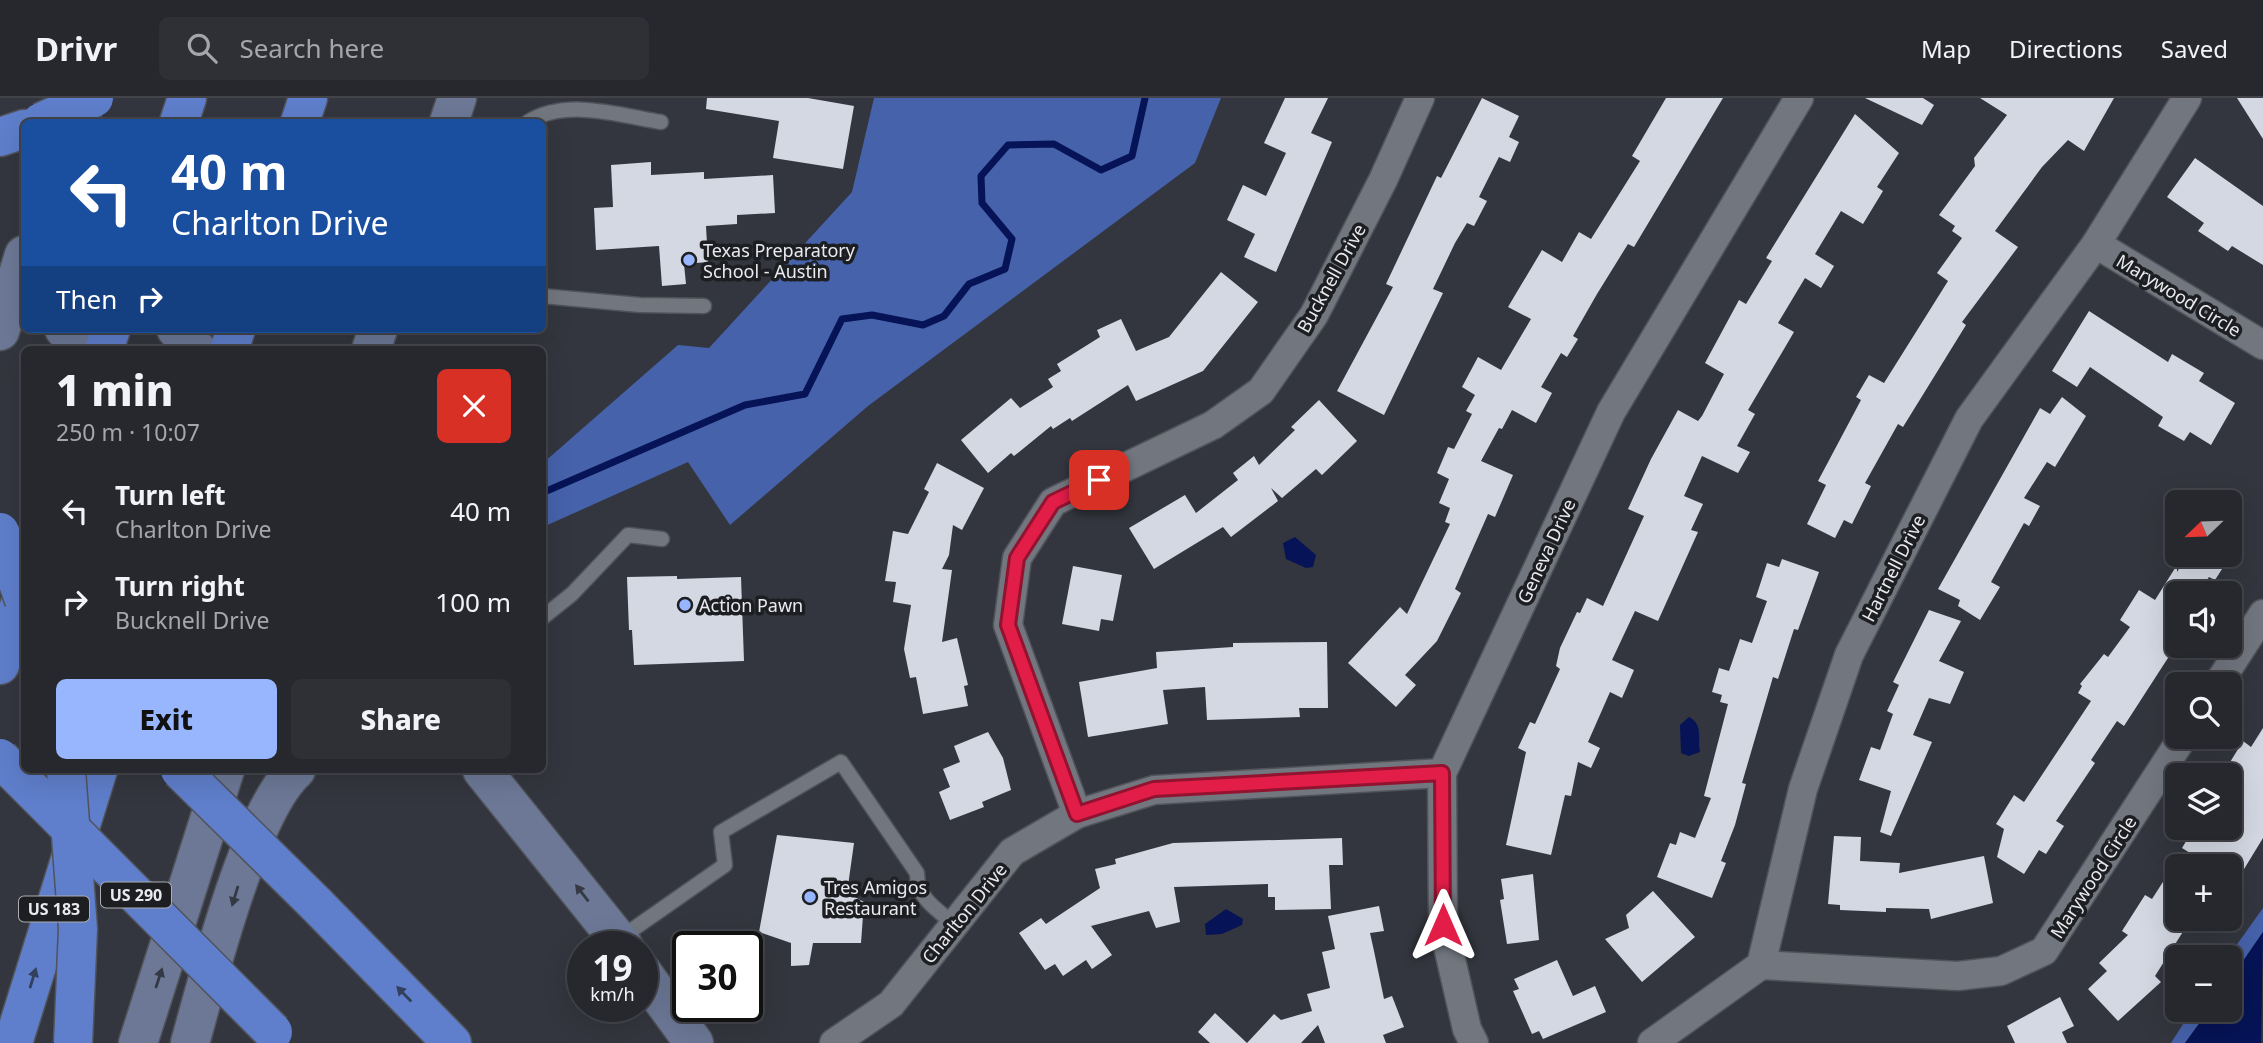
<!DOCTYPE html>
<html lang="en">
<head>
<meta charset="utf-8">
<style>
  :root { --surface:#26282e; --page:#2e3036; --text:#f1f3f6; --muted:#a4a6aa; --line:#42444a; --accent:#97b6fd }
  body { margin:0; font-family:"Noto Sans",sans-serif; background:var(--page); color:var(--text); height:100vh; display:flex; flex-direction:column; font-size:26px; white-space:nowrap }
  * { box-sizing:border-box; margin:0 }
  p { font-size:23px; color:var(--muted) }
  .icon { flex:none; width:38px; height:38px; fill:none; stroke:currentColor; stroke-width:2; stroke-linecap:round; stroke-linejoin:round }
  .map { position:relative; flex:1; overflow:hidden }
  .side { position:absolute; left:21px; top:248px; width:525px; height:427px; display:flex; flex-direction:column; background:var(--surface); border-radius:10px; box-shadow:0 7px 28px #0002,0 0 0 2px var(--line) }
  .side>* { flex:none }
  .guide { position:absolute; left:21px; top:21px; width:525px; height:214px; border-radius:10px; box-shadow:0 7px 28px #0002,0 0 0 2px var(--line); background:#1a4fa0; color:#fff; overflow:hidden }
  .needle { width:46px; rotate:247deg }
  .buttons { position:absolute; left:2165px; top:392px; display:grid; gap:14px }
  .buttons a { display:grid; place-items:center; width:77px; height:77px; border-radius:10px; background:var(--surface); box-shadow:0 7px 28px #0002,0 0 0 2px var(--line); font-size:35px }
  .speed { position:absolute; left:567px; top:833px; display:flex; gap:14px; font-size:35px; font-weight:700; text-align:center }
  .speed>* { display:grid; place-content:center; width:91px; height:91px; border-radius:50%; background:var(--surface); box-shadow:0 7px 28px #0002,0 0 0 2px var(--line); line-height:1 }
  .speed small { font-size:18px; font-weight:400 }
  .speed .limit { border:4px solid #111; border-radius:10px; background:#fff; color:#111 }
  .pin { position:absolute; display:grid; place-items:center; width:60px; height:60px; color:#fff; margin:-30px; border-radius:14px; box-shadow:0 4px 10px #0006 }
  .me { position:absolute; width:77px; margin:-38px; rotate:0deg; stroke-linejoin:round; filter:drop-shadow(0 0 5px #0008) }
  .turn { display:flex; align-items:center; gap:24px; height:147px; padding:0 35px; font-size:32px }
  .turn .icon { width:91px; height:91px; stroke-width:2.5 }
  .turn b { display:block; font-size:49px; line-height:60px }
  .then { display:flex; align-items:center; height:66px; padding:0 35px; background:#0003; gap:14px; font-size:26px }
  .round { display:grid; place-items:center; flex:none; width:74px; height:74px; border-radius:10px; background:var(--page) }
  .overview { display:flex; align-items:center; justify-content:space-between; height:119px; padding:0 35px }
  h1 { font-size:42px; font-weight:800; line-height:52px }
  .primary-button { display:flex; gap:14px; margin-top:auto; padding:14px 35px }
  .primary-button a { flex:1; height:80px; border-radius:10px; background:var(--accent); color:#111; font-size:28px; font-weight:800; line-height:80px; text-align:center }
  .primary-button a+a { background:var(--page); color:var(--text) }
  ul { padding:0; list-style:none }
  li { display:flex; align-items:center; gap:21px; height:91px; padding:0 35px }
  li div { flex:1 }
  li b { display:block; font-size:26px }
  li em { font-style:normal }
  header { display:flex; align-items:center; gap:42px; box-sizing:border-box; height:98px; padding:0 35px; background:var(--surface); border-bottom:2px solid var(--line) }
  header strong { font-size:33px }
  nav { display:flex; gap:38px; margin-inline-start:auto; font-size:24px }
  .search { width:490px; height:63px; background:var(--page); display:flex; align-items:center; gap:18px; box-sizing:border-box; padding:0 24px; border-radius:10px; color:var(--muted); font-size:26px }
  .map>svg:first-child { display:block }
  .forest { fill:#4662aa }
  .water { fill:#061356 }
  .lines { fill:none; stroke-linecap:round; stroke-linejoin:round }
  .stream { stroke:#061356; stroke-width:7 }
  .building { fill:#d4d8e2 }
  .service-casing { stroke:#50535a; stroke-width:17 }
  .minor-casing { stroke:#50535a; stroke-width:31 }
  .secondary-casing { stroke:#50535a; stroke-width:41 }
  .motorway-casing { stroke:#50535a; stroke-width:41 }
  .service { stroke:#72767f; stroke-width:14 }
  .minor { stroke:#72767f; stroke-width:28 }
  .secondary { stroke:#6c7896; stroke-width:38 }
  .motorway { stroke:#5f7ecb; stroke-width:38 }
  .motorway-bridge-casing { stroke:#50535a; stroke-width:41; stroke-linecap:butt }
  .motorway-bridge { stroke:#5f7ecb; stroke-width:38 }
  .oneway { fill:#343944 }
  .oneway2 { fill:#33405c }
  .route-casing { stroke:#92132f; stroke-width:18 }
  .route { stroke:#e11d48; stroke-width:12 }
  .poi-dot { fill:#97b6fd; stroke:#1c1e21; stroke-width:2.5 }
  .labels { text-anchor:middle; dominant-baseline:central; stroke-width:7; stroke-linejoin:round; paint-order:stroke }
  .shield { fill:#1c1e21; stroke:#abadb1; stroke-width:2 }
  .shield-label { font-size:16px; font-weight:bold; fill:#e8eaef }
  .poi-label { font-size:18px; fill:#e8eaef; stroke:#1c1e21; text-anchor:start }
  .street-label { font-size:18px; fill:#e8eaef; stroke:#1c1e21 }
</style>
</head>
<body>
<header>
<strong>Drivr</strong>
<div class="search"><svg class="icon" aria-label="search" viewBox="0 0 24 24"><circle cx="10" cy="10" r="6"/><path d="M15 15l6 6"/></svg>Search here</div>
<nav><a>Map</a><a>Directions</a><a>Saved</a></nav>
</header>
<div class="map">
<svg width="2263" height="945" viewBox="0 0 2263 945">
  <rect width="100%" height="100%" fill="#33363e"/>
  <g class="forest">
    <polygon points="874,0 1221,0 1195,65 868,308 730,427 688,364 543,429 543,365 678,247 709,250 852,94"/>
    <polygon points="2263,810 2263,834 2230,882 2228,859"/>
    <polygon points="2192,912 2209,912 2185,945 2171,945"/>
  </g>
  <g class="water">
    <polygon points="1295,439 1316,457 1313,469 1306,470 1286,461 1283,445"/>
    <path d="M 1689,619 C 1704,627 1697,640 1700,654 L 1689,658 L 1681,655 L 1680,627 Z"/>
    <polygon points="1226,811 1243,821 1242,827 1222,836 1206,837 1205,826"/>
    <polygon points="2263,834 2261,945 2185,945 2209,912 2230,912 2230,882"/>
  </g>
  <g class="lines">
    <polyline class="stream" points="542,395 745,307 805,296 842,221 872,217 923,227 944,218 969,186 1005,171 1012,141 982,105 981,78 1008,47 1054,46 1101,72 1132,58 1145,0"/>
  </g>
  <g class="building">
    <polygon points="707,0 808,0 854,8 843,71 773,60 779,23 706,11"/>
    <polygon points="1285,0 1328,0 1311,35 1332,44 1276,174 1244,159 1255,136 1227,122 1243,87 1266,98 1286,55 1264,45"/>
    <polygon points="1482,0 1519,18 1509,39 1519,44 1510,64 1499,59 1479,99 1487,103 1474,128 1467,125 1455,145 1433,191 1443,195 1384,317 1337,293 1393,189 1386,186 1437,78 1441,80"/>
    <polygon points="1666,0 1723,0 1634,149 1628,146 1597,196 1573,238 1578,241 1567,259 1561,255 1541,289 1552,295 1536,325 1512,312 1502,331 1499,330 1481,363 1513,377 1495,419 1488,416 1455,491 1461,495 1437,543 1405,577 1416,587 1396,609 1348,565 1400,509 1407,516 1450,426 1445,424 1450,410 1439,405 1449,381 1437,375 1448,349 1454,351 1472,316 1466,313 1475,297 1462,289 1478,259 1501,272 1531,221 1508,209 1542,152 1562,164 1579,134 1591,141 1640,63 1632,58"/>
    <polygon points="1865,0 1923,0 1934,7 1922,27"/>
    <polygon points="1980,0 2114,0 2084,53 2068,42 2042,69 1995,133 2018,149 1962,224 1966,227 1903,329 1898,326 1865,385 1871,388 1852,426 1844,422 1835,440 1807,426 1826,387 1818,383 1861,302 1856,299 1869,277 1884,285 1948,183 1937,175 1962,140 1952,133 1955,128 1939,117 1975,68 1974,60 2007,17"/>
    <polygon points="2237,0 2263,0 2263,41"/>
    <polygon points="1855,16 1899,55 1877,89 1883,93 1863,126 1841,113 1815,156 1834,168 1821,190 1805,180 1778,225 1794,234 1748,312 1755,316 1737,348 1750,354 1738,375 1702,358 1684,398 1703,406 1691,432 1698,434 1658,523 1635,513 1612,562 1634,572 1622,600 1610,594 1588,644 1600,650 1591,670 1578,664 1571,698 1565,697 1551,757 1506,747 1526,654 1518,650 1530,624 1535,626 1560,571 1556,568 1560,550 1577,514 1580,515 1587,500 1603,508 1644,418 1628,411 1651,361 1678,312 1698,323 1702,318 1724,276 1705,265 1739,202 1746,206 1772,163 1766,160"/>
    <polygon points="2195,60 2263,108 2263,167 2232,148 2228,153 2198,133 2204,125 2167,99"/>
    <polygon points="651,64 651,77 704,74 704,81 773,77 775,115 737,117 737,126 706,128 708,164 684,166 686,186 662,188 659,148 596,152 594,110 613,109 611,67"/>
    <polygon points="1221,174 1258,204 1203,273 1136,303 1128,287 1072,323 1070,320 1053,331 1051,328 1014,358 1011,355 988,375 961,342 1011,300 1020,310 1053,289 1048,281 1061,273 1057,266 1100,239 1097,232 1121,221 1136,253 1169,239"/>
    <polygon points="2089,213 2168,264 2172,256 2204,275 2199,283 2235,305 2211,347 2190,334 2184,343 2158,328 2163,319 2090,269 2077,289 2052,273"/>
    <polygon points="2062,299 2086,318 2055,369 2047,364 2024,400 2040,408 2029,428 2024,425 1991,484 2000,489 1980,522 1958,508 1960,502 1938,491 2040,310 2050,316"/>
    <polygon points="1319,302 1357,343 1322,377 1316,371 1282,400 1271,390 1278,403 1231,439 1223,429 1154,471 1129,430 1185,397 1196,415 1238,382 1233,375 1254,358 1259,367 1295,332 1291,329"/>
    <polygon points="937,365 984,390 962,432 953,427 949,457 942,471 952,472 942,544 957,540 968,587 964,588 968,608 923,616 916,579 910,580 904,551 911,507 893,504 896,484 885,483 893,433 908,436 929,394 924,391"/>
    <polygon points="2187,457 2231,457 2215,482 2209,479 2198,495 2177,495 2177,546 2124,628 2117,623 2091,662 2095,665 2056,723 2064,728 2046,756 2039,752 2024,776 1997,759 2004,731 1996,726 2014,697 2024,704 2091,603 2078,595 2082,588 2080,586 2104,556 2108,559 2130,529 2120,522 2139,492 2155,502 2177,467 2177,474"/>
    <polygon points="1782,461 1819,474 1798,532 1794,531 1778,581 1773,579 1742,685 1746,686 1735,727 1721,763 1726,765 1712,800 1657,779 1670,745 1676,747 1680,734 1695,740 1711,700 1704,698 1728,606 1720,604 1722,597 1712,594 1719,570 1729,573 1740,541 1752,545 1767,503 1756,499 1767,465 1779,469"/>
    <polygon points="1073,468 1122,477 1113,523 1101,521 1099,533 1062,526"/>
    <polygon points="677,478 677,481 741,479 744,563 634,567 632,532 629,532 627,479"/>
    <polygon points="1929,512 1961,523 1939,563 1964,574 1950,606 1929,600 1913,637 1932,644 1891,738 1880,734 1891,693 1859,682 1871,649 1880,652 1893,616 1887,613 1899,587 1893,584"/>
    <polygon points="1327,544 1328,610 1299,610 1300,619 1207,622 1205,589 1163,592 1168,626 1088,639 1079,584 1157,570 1156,554 1233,549 1233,545"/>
    <polygon points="2263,630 2263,740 2230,794 2230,768 2211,768 2182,750 2194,730 2230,730 2230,677 2224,674 2243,643 2251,649"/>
    <polygon points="988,634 1003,660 1011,692 982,704 984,709 950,722 939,694 950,689 943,671 960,664 954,648"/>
    <polygon points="777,737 854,745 847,795 864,804 861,845 813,845 809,867 791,868 791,845 759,834"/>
    <polygon points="1834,738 1861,739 1860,763 1900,765 1899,775 1984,758 1993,805 1931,821 1929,811 1886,810 1886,814 1840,812 1840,807 1828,806"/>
    <polygon points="1342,740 1343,767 1329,767 1331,811 1275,812 1275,799 1268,799 1268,786 1174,789 1180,824 1156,830 1149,813 1091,828 1112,857 1092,871 1086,862 1063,878 1055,866 1045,872 1019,835 1041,820 1046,826 1100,790 1095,771 1116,766 1115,761 1173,745"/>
    <polygon points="2177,762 2177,821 2191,821 2155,878 2161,884 2118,923 2088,891 2107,873 2099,865 2128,837 2122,833 2145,797 2152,801"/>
    <polygon points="1533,776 1539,842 1507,846 1500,802 1504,801 1501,781"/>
    <polygon points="1653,793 1695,839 1642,884 1605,841 1629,830 1626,817"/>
    <polygon points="1379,808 1384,833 1370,835 1374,853 1384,901 1392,898 1404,929 1383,937 1386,945 1325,945 1318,927 1301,945 1210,945 1198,934 1215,915 1247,945 1274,916 1281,922 1312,913 1307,896 1330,890 1322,854 1335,851 1328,818"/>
    <polygon points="1557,862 1573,898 1595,888 1606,914 1543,941 1539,933 1532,936 1513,893 1519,891 1514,881"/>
    <polygon points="2060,899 2074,928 2062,934 2067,945 2015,945 2007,928"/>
  </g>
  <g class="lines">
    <g class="service-casing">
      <g id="service">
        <path d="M 528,24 C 566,0 619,17 661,24"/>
        <polyline points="542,198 640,207 704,208"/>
        <polyline points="542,520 572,496 628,437 662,441"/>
        <path d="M 619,841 L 725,767 L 721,734 L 841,664 L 917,775 C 917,800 935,810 954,826"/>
      </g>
    </g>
    <g class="minor-casing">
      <g id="minor">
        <polyline points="2096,146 2263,247"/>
        <polyline points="2218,586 2263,516"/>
        <polyline points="1077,716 1008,527 1017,460 1053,404 1213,327 1261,293 1314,217 1383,82 1420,0"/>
        <polyline points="1761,867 1958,878 2001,873 2044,853 2183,639"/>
        <polyline points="834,945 891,906 1012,754 1077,716 1154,692 1442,675"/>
        <polyline points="1474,945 1467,931 1443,827 1442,675 1611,314 1799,0"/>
        <polyline points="1652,945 1761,867 1803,691 1849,557 1969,321 2096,146 2187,0"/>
      </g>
    </g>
    <g class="secondary-casing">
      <g id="secondary">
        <polyline points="449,24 457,0"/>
        <polyline points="64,231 85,252"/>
        <polyline points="176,231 197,252"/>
        <polyline points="0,233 24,157"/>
        <polyline points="371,252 378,231"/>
        <polyline points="482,672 624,849"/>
        <polyline points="642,874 694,945"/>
        <polyline points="138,945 225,672"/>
        <path d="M 190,945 C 208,881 250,713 296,672"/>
      </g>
    </g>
    <g class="motorway-casing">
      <g id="motorway">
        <polyline points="179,24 187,0"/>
        <polyline points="300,24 308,0"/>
        <polyline points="0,39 24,31"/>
        <polyline points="104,252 111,231"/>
        <polyline points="229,252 236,231"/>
        <polyline points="0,567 24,493"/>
        <polyline points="316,806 452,945"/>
        <polyline points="13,945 98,672"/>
      </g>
    </g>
    <use href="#service" class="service"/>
    <use href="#minor" class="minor"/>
    <use href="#secondary" class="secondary"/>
    <use href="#motorway" class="motorway"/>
    <g class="motorway-bridge-casing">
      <g id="motorway-bridge">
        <polyline points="41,24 94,0"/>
        <polyline points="0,434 24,502"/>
        <polyline points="0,660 273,934"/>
        <polyline points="66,672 78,831 73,945"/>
        <polyline points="180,672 316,806"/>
      </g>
    </g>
    <use href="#motorway-bridge" class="motorway-bridge"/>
  </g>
  <defs><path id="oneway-solid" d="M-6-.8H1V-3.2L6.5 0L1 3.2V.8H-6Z" transform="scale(1.75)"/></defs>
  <g class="oneway">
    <use href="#oneway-solid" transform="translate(582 795) rotate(-128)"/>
    <use href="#oneway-solid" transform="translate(235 798) rotate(107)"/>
    <use href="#oneway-solid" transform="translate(159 880) rotate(-72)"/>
  </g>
  <g class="oneway2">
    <use href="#oneway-solid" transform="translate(33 880) rotate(-73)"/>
    <use href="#oneway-solid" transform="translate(404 896) rotate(-134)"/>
  </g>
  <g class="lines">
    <g class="route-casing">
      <polyline id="route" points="1099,382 1053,404 1017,460 1008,527 1077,716 1154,691 1442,675 1443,827"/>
    </g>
    <use href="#route" class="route"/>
  </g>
  <g class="poi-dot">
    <circle cx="689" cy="162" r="7"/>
    <circle cx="685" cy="507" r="7"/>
    <circle cx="810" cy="799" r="7"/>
  </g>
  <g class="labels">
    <g class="shield">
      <rect x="101" y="784.5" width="70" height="25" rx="5"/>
      <rect x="19" y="798.5" width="70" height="25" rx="5"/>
    </g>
    <g class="shield-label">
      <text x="136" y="797">US 290</text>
      <text x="54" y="811">US 183</text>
    </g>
    <g class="poi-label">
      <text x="703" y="152">Texas Preparatory<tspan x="703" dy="21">School - Austin</tspan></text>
      <text x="699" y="507">Action Pawn</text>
      <text x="824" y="789">Tres Amigos<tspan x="824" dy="21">Restaurant</tspan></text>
    </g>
    <g class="street-label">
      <text transform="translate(1331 180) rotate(-61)">Bucknell Drive</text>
      <text transform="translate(2179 197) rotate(31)">Marywood Circle</text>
      <text transform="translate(1546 453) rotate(-65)">Geneva Drive</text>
      <text transform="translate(1893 470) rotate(-63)">Hartnell Drive</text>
      <text transform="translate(2093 779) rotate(-57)">Marywood Circle</text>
      <text transform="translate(964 815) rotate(-51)">Charlton Drive</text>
    </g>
  </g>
</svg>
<div class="buttons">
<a><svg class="needle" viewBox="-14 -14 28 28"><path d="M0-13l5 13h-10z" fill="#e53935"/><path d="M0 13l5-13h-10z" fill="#a4a6aa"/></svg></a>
<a><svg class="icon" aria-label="sound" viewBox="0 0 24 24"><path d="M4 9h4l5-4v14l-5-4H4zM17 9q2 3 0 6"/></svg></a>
<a><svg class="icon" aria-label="search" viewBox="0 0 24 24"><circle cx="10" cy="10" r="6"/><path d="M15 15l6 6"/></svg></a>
<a><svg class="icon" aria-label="layers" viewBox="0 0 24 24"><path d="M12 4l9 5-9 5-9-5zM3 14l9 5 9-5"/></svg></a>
<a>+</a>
<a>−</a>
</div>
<div class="speed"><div>19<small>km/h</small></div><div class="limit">30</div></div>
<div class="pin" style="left:1099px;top:382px;background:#d93025"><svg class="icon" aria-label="arrive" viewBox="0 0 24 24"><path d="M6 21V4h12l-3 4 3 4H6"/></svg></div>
<svg class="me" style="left:1443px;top:827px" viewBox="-20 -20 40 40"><path d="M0-17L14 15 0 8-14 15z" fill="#e11d48" stroke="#fff" stroke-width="4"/></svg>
<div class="guide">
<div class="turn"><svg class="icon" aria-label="left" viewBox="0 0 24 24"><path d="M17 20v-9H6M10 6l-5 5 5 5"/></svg><div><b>40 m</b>Charlton Drive</div></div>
<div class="then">Then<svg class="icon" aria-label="right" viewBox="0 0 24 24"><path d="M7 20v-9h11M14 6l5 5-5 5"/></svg></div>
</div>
<section class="side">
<div class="overview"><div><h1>1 min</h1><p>250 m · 10:07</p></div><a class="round" style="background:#d93025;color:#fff"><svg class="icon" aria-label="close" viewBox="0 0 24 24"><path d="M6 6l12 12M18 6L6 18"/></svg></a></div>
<ul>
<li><svg class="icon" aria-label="left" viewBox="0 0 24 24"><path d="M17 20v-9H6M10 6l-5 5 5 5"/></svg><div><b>Turn left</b><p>Charlton Drive</p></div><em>40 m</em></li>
<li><svg class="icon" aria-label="right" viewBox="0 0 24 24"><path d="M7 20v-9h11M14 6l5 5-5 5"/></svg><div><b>Turn right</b><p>Bucknell Drive</p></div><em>100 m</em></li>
</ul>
<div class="primary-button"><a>Exit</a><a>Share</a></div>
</section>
</div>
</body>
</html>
